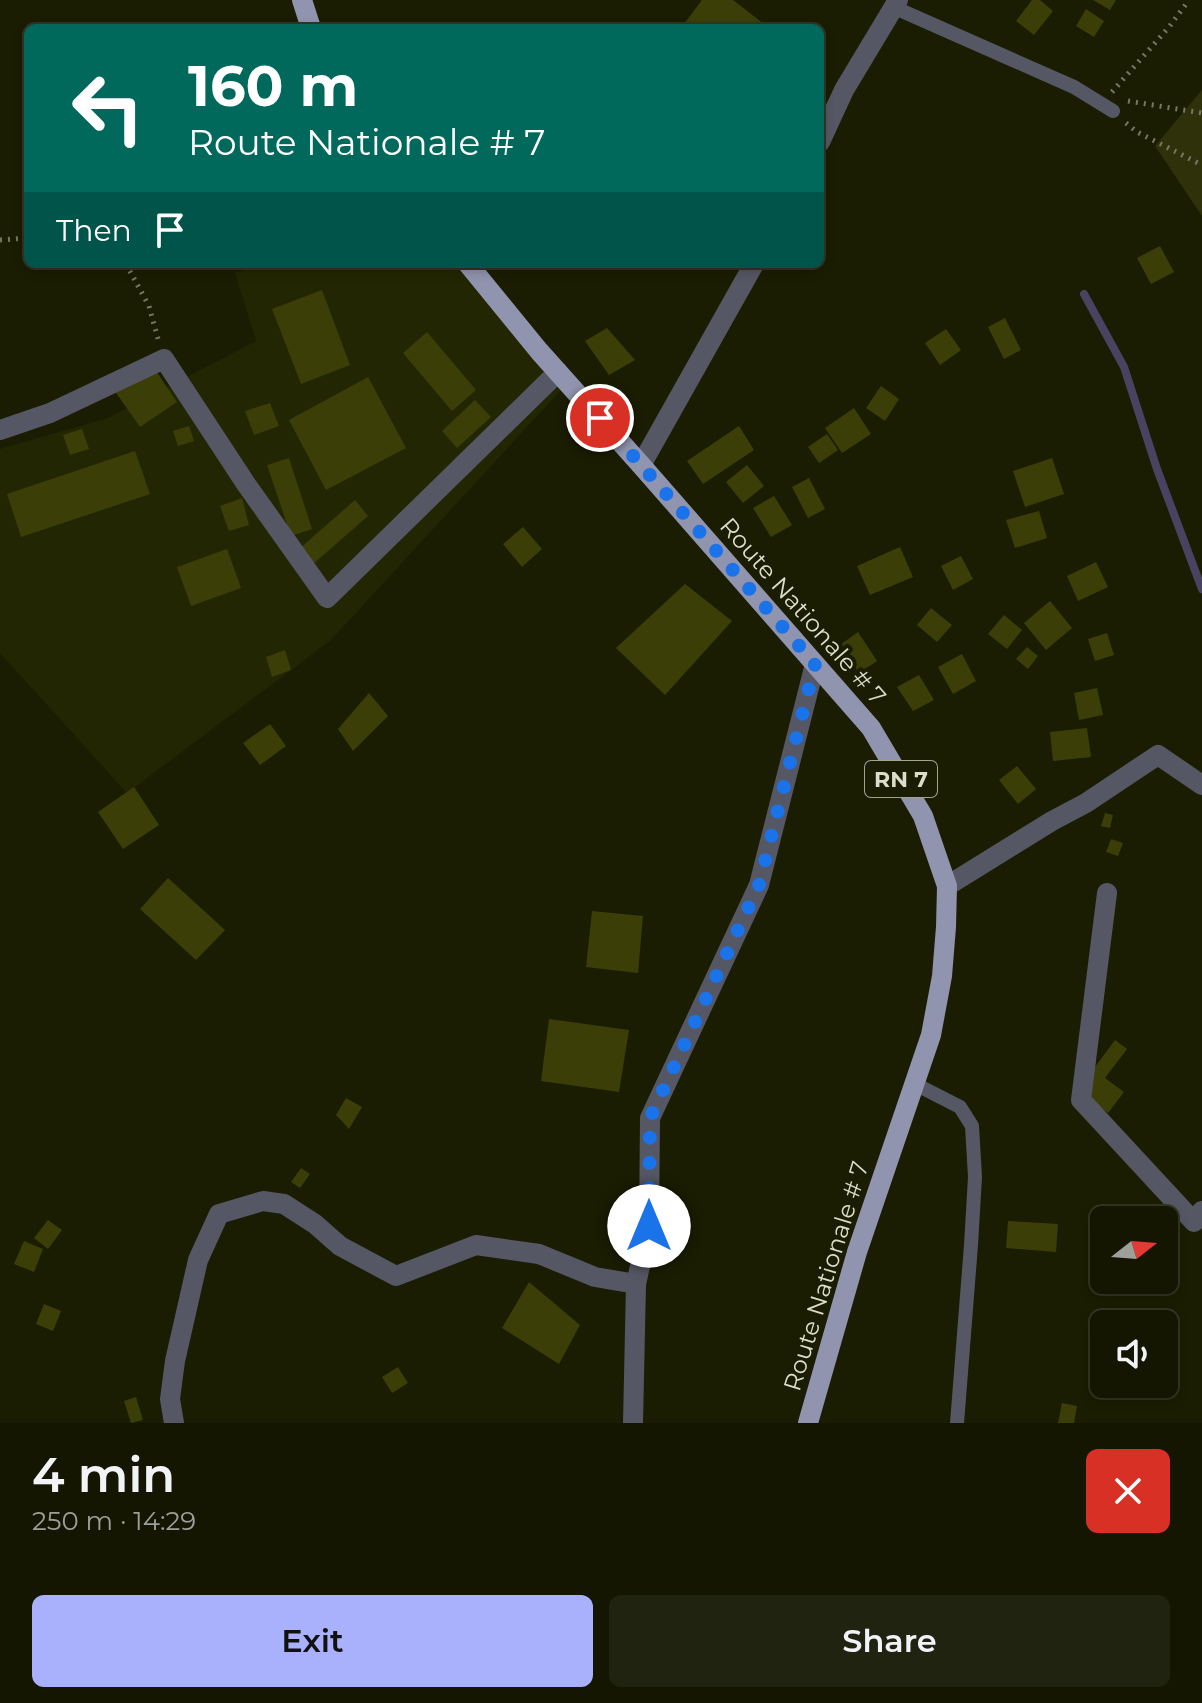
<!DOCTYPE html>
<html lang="en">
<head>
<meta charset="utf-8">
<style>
  :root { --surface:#141602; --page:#212311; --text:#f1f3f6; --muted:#9d9f99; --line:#333524; --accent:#a9b0fc }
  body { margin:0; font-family:Montserrat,sans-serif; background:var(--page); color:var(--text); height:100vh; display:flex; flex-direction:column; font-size:30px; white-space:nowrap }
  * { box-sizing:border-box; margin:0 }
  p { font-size:26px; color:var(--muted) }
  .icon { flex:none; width:44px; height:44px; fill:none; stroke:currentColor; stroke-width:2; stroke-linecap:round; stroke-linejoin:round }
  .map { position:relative; height:1423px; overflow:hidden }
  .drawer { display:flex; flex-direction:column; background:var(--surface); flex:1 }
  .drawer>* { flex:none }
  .hud { position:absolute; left:24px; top:24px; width:800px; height:244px; border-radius:12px; box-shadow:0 4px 12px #0003,0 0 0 2px var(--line); background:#00695c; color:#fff; overflow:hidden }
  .needle { width:52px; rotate:73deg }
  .tools { position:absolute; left:1090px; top:1206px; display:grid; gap:16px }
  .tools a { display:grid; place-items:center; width:88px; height:88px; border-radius:12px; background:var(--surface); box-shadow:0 4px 12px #0003,0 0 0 2px var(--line); font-size:40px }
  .pin { position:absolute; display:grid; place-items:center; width:68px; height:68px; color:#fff; margin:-34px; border:4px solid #fff; border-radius:50%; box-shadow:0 2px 8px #0007 }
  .me { position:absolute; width:88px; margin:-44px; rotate:0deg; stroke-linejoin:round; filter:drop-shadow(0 0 6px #0008) }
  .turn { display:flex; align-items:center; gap:28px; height:168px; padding:0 32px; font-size:36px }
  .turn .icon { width:104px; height:104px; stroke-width:2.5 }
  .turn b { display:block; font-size:56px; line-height:68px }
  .then { display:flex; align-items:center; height:76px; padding:0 32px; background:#0003; gap:16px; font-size:30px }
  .round { display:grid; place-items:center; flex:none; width:84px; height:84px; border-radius:12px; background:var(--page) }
  .head { display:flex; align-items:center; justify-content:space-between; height:136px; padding:0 32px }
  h1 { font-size:48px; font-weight:600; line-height:60px }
  .button { display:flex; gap:16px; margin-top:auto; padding:16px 32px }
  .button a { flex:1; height:92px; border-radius:12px; background:var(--accent); color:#111; font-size:32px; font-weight:600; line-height:92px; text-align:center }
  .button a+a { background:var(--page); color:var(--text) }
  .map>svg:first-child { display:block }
  .built { fill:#232602 }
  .green { fill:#2e310a }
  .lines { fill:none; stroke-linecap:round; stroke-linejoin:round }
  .stream { stroke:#484360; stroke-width:8 }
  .building { fill:#3b3f07 }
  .path { stroke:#767861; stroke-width:5; stroke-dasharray:2 6; stroke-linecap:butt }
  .service { stroke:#555764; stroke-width:14 }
  .minor { stroke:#555764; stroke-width:20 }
  .primary { stroke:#9094ae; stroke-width:20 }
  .route { stroke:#1a73e8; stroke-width:14; stroke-dasharray:0 25.2 }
  .labels { text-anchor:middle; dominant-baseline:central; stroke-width:8; stroke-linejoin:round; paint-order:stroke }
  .shield { fill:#1b1d02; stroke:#a2a490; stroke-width:2 }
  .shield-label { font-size:22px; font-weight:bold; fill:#dcdecd }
  .street-label { font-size:24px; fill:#dcdecd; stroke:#1b1d02 }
</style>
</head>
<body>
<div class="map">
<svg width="1202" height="1423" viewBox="0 0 1202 1423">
  <rect width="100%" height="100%" fill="#1b1d02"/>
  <polygon class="built" points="263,264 460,264 561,390 331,640 127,793 0,653 0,449 108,418 256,341 235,273"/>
  <polygon class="green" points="1202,90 1202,216 1155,146"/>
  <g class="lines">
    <polyline class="stream" points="1084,294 1124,367 1157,469 1202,589"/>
  </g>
  <g class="building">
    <polygon points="702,0 733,0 769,28 681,28"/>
    <polygon points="1032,0 1040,0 1053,11 1034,35 1016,21"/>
    <polygon points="1093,0 1116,0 1110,10"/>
    <polygon points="1086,9 1104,21 1094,37 1076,26"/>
    <polygon points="1160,246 1174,272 1151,284 1137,258"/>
    <polygon points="322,290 350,365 301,384 272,309"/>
    <polygon points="1005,318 1021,350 1004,359 988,327"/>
    <polygon points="607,328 635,360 609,375 585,341"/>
    <polygon points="946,329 961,350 940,365 925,343"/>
    <polygon points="427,332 476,390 452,411 403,353"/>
    <polygon points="152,365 177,402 140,427 114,390"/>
    <polygon points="368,377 406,448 326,490 289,420"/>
    <polygon points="881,386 899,399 885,421 866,408"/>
    <polygon points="475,400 491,417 457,448 442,431"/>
    <polygon points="270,403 279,426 254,435 245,411"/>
    <polygon points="854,408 871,434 842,453 825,428"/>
    <polygon points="189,426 194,441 178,446 173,431"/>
    <polygon points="739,426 754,450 703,484 687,461"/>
    <polygon points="82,429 89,449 70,455 63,435"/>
    <polygon points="827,434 838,450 819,463 808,447"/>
    <polygon points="135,451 150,494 21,537 7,494"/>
    <polygon points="289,458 312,529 291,536 267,465"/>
    <polygon points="1052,458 1064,494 1025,507 1013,471"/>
    <polygon points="747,465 764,486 743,503 726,482"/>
    <polygon points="809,478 825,509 808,518 792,487"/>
    <polygon points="774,496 792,525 771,537 753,508"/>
    <polygon points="242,498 249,525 229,531 220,506"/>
    <polygon points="355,500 368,516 312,565 299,549"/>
    <polygon points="1039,511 1047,538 1015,548 1006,520"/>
    <polygon points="523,527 542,549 522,567 503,544"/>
    <polygon points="900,547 913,577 870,595 857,566"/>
    <polygon points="227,549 241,588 191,606 177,567"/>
    <polygon points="961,556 973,579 953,590 941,566"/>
    <polygon points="1096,562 1108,587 1078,601 1067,576"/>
    <polygon points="685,584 732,621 665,695 616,648"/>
    <polygon points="1050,601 1072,628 1046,650 1024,623"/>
    <polygon points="931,608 952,625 937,642 917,625"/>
    <polygon points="1004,615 1022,630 1007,649 988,634"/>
    <polygon points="858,632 877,661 859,673 840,645"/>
    <polygon points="1107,633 1114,655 1095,661 1088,639"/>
    <polygon points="1027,647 1038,656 1028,669 1016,659"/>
    <polygon points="285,650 291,670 272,677 266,657"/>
    <polygon points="962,654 976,681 953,694 938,667"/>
    <polygon points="919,675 934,700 913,711 897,687"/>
    <polygon points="1097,688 1103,715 1079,720 1074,693"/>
    <polygon points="369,693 388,716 353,751 338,729"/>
    <polygon points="270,724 286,746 260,765 243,743"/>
    <polygon points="1087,728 1091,757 1053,761 1050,732"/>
    <polygon points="1017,766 1036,789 1018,804 999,780"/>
    <polygon points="134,787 159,825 123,849 98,812"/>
    <polygon points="1105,813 1113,815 1110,828 1101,826"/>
    <polygon points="1111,839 1123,843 1118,856 1106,852"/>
    <polygon points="168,878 225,930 196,960 140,909"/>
    <polygon points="592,911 643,916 638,973 586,967"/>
    <polygon points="549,1019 629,1030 619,1092 541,1081"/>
    <polygon points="1115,1040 1127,1049 1105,1078 1124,1092 1108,1113 1078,1090"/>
    <polygon points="346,1098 362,1107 349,1129 336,1115"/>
    <polygon points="301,1168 310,1174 300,1188 291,1182"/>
    <polygon points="48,1220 62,1230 48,1249 34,1238"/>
    <polygon points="1008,1221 1058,1224 1056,1252 1006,1248"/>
    <polygon points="24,1241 43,1249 34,1272 14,1264"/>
    <polygon points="529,1282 580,1325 559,1364 502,1328"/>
    <polygon points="44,1304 61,1311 53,1331 36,1324"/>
    <polygon points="398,1367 408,1383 392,1393 382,1377"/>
    <polygon points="136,1397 143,1420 131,1423 124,1401"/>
    <polygon points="1062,1403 1077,1406 1074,1423 1058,1423"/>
  </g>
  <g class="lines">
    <g class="path">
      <polyline points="1112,92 1169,27 1189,0"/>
      <polyline points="1128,101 1202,113"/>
      <polyline points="1126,123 1137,132 1202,165"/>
      <polyline points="0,240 28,238"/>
      <polyline points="126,264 149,306 158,339"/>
    </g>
    <g class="service">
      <polyline points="893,7 1074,87 1113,111"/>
      <polyline points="915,1084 960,1107 972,1126 975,1177 971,1245 957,1423"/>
    </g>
    <g class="minor">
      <polyline points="820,142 844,90 898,0"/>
      <polyline points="0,430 50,413 164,359 246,484 327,598 558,372"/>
      <polyline points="641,465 754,264"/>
      <polyline points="947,886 1052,821 1086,803 1158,755 1202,785"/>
      <polyline points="1107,893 1081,1100 1194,1222 1202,1211"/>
      <polyline points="174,1423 170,1399 175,1361 198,1260 219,1214 263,1201 284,1204 315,1224 340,1246 396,1276 476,1245 539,1254 595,1277 636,1284"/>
      <polyline points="633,1423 636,1284 649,1226 650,1118 759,885 815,664"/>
    </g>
    <g class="primary">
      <polyline points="302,0 311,28"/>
      <polyline points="468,264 539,351 641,465 871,728 923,816 947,886 946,927 942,976 931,1035 857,1252 808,1423"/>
    </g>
  </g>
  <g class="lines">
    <polyline class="route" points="600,418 815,664 759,885 650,1118 649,1226"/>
  </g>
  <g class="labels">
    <rect class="shield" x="865" y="761" width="72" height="36" rx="6"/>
    <g class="shield-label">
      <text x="901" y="779">RN 7</text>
    </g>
    <g class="street-label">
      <text transform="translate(803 611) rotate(49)">Route Nationale # 7</text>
      <text transform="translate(826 1276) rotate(-73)">Route Nationale # 7</text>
    </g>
  </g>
</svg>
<div class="tools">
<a><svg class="needle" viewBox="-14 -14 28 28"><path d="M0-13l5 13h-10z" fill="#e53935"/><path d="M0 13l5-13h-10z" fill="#9d9f99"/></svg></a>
<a><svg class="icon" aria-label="sound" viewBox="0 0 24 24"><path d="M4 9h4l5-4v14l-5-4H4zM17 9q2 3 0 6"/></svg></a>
</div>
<div class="pin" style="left:600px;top:418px;background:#d93025"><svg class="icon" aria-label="arrive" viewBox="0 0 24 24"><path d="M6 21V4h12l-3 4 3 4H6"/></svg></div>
<svg class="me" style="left:649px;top:1226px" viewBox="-20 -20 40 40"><circle r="19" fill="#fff"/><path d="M0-13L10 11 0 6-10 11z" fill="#1a73e8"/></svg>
<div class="hud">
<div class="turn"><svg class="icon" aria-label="left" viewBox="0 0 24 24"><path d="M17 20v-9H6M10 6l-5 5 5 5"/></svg><div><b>160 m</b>Route Nationale # 7</div></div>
<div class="then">Then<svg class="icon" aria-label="arrive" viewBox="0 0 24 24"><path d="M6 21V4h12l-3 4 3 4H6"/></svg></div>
</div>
</div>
<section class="drawer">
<div class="head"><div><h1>4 min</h1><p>250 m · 14:29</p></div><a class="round" style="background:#d93025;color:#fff"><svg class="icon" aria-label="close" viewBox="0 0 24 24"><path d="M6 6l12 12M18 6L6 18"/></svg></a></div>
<div class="button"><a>Exit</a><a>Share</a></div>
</section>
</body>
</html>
